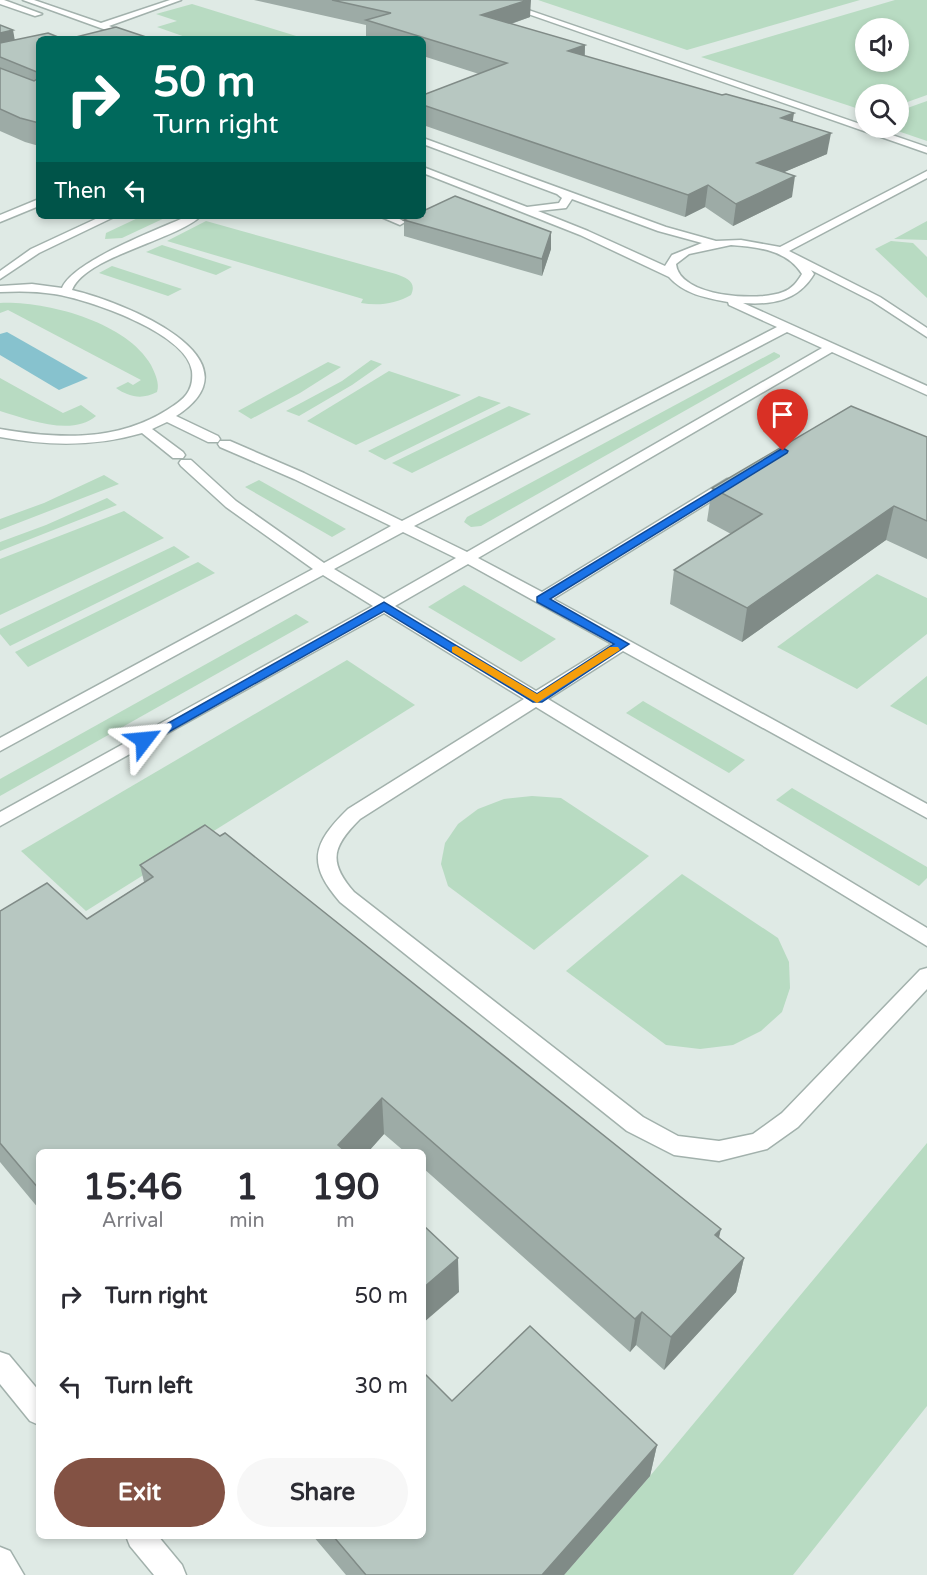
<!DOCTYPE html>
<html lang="en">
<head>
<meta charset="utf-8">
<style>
  :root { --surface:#fff; --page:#f7f7f7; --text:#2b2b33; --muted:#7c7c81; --accent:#835244 }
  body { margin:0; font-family:"Varela Round",sans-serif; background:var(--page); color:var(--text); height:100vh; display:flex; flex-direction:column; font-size:22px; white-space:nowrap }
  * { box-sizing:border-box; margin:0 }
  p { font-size:20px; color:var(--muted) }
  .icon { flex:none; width:33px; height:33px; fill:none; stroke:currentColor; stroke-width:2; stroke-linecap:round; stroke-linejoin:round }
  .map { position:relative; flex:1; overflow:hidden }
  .side { position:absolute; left:36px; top:1149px; width:390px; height:390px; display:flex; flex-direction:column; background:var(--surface); border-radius:9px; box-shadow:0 3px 9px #0003 }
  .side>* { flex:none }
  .hud { position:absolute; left:36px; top:36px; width:390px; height:183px; border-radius:9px; box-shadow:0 3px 9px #0003; background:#00695c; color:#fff; overflow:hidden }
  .tools { position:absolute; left:855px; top:18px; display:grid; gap:12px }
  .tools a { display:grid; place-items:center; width:54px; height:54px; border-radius:50%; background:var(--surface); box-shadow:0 3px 9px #0003; font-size:30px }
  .pin { position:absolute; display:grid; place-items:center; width:51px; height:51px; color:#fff; margin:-62px -26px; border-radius:50% 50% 50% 0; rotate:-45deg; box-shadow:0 0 6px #0007 }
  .pin .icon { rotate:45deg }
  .me { position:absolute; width:66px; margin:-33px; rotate:61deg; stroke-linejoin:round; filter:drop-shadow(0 0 4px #0008) }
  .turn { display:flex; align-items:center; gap:21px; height:126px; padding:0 18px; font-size:27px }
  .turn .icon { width:78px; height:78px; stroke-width:2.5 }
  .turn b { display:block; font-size:42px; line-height:51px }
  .then { display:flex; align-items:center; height:57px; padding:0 18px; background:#0003; gap:12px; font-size:22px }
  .eta { display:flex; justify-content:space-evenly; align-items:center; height:102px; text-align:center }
  .eta b { font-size:36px; font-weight:700; line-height:42px }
  .action { display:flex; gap:12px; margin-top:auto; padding:12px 18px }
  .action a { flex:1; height:69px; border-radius:36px; background:var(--accent); color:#fff; font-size:24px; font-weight:700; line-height:69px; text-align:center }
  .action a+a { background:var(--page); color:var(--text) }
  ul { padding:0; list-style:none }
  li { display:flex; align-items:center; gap:18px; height:90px; padding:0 18px }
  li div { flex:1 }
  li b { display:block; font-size:22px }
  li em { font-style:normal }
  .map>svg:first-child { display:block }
  .green { fill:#b8dbc2; fill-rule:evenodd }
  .water { fill:#87c2ce }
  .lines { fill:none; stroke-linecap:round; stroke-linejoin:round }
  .lane-casing { stroke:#a2b1ac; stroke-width:3 }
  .lane { fill:#fff; fill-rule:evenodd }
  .wall { fill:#9daba6 }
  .shaded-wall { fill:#808b87 }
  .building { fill:#b7c7c1; stroke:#808b87; stroke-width:1.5 }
  .route { fill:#1a73e8; stroke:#114b97; stroke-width:1.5 }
  .slow { fill:#f59e0b }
</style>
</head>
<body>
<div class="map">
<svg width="927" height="1575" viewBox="0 0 927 1575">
  <rect width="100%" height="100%" fill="#dfeae5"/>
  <g class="green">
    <polygon points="538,0 860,0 687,50"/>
    <path d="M 895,0 L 927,0 L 927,95 L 899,105 L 898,94 L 866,94 L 865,111 L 701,57 ZM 898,28 L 898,62 L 866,62 L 866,28 Z"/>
    <polygon points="192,4 306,39 191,39 157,27 177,21 156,14"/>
    <polygon points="927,101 927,141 889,128 898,128 899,111"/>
    <polygon points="142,216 169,216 122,238 105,239 106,233"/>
    <path d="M 206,221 L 396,274 C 407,278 417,282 411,295 C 395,304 379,306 361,303 L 363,299 L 167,241 Z"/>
    <polygon points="927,221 927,240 894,239"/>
    <polygon points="891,241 913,243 927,257 927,298 875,249"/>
    <polygon points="162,245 232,267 216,275 146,252"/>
    <polygon points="112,266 182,289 168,296 99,273"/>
    <path d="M 0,303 C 47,301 126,322 151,365 C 155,373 160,384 157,392 C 142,400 129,397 116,388 L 128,382 L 133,385 L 141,380 L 8,310 L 0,313 Z"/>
    <polygon points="774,352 780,355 780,357 481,526 471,527 464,522 467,517"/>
    <polygon points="371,360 382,364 352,385 299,416 286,411 342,381"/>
    <polygon points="328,362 341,367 300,393 251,419 238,411"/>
    <polygon points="389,371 461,395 356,445 307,421"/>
    <path d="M 0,378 L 63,413 L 81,405 L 96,416 C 72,437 27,419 0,411 Z"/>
    <polygon points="479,396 501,403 385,460 368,451"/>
    <polygon points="509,406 531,414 412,473 392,463"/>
    <polygon points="104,475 119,484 0,530 0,519 44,503"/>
    <polygon points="259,480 346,529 332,537 245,487"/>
    <polygon points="107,498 117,505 0,551 0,542 46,525"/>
    <polygon points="124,511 164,538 0,615 0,559"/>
    <polygon points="174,546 190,557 10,646 0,634 0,629"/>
    <polygon points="198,562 215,573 28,667 15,652"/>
    <polygon points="877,574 927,598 927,634 857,689 777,647"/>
    <polygon points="464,585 556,639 521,662 428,607"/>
    <polygon points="296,614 309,622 0,796 0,779"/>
    <polygon points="347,660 415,705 86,911 21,851"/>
    <polygon points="927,676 927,725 890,706"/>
    <polygon points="643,701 745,760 729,773 626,713"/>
    <polygon points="792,788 927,867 927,878 919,886 776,800"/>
    <polygon points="532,796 561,798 649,856 534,950 448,886 441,864 445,843 458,824 478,809 504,799"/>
    <polygon points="682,874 778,938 789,962 790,988 782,1012 761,1031 733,1045 700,1049 666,1045 566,971"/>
    <polygon points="927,1143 927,1406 793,1575 564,1575 650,1476"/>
  </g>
  <polygon class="water" points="7,332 88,378 59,390 0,355 0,334"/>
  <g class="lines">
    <g class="lane-casing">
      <g id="lane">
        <polygon points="0,0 4,0 42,14 35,16 0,4"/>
        <polygon points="23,0 34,0 101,23 170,0 181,0 109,26 143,39 131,39"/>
        <polygon points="488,0 499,0 927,147 927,153"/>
        <path d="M 423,138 L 666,227 L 716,241 L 741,240 L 780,247 L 927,171 L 927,178 L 789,251 L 880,297 L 927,328 L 927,337 L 872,301 L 811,270 L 814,274 C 798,301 772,305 743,303 L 927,386 L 927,395 L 832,352 L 478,558 L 542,592 L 727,479 L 737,479 L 739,482 L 737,485 L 553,599 L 927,804 L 927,818 L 623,651 L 548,699 L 927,928 L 927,946 L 536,707 L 360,819 C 333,846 327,861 354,892 L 643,1117 L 678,1136 L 719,1141 L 753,1134 L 782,1113 L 920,970 L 927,968 L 927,989 L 798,1127 L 767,1149 L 719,1161 L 674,1155 L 627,1131 L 340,902 C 307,864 312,844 348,809 L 524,699 L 384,613 L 0,826 L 0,812 L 373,606 L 323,575 L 0,751 L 0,738 L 313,569 L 226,507 L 181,466 L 179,463 L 181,460 L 191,460 L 236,501 L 324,563 L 391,526 L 294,479 L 220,447 L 218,444 L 220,441 L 230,441 L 304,473 L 402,521 L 777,327 L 729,305 L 728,302 C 706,298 684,294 669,277 L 580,235 L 423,173 L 423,167 L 527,207 L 559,203 L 562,198 L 557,194 L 423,144 ZM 572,199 L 658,231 L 702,243 L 672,255 L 665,266 L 588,231 L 538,211 L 566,208 ZM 731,245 C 758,247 787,250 802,274 C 797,282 792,289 783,292 C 758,302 679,297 676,264 L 689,254 ZM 787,332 L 822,348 L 467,552 L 414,526 ZM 403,532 L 456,558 L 384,599 L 334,569 ZM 468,564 L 612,644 L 536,691 L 395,606 Z"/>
        <polygon points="39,199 39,206 0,222 0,215"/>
        <polygon points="102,216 116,216 39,253 0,279 0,271 31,249"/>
        <path d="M 188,216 L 201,216 C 174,241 86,256 72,290 C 120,301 266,358 176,416 L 218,436 L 220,439 L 218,442 L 208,442 L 167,422 L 152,429 L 183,452 L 185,455 L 183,458 L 173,458 L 142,433 C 94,447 48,446 0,437 L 0,429 C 58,439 116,442 167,410 C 183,400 194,392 192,371 C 187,333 88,299 54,294 C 36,291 18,291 0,292 L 0,286 L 32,284 L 62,288 C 73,261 159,229 188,216 Z"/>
        <polygon points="379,216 394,216 405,222 400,225"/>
        <polygon points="0,1352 9,1355 39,1391 39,1425 30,1421 0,1384"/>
        <polygon points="126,1536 158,1536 182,1565 186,1575 154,1575 130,1546"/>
        <polygon points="0,1547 10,1551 24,1575 0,1575"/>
      </g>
    </g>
    <use href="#lane" class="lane"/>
  </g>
  <g class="wall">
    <polygon points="254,0 332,0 530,17 511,24 585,45 585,56 792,121 827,154 784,172 792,197 733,226 705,207 685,217 423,125 423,95 479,74 423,56 423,39 366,39 366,25"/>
    <polygon points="0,25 15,40 39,39 39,146 25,142 0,131"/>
    <polygon points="404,220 551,249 542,276 404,236"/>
    <polygon points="927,437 927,559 886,540 742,642 670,604 674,570 731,534 707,521 712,488"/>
    <polygon points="140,865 719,1237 744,1258 736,1292 664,1370 636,1345 630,1352 423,1168 423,1152 405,1152 384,1134 368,1152 39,1152 39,1209 0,1162 0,911 87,919 144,882"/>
    <polygon points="452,1401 657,1445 650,1476 564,1575 346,1575 313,1536 423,1536"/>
  </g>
  <g class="shaded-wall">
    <polygon points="528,0 531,0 530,17 481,34 481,15"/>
    <polygon points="13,30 17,52 0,56 0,33"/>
    <polygon points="585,45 584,64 568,51"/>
    <polygon points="794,113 791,133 781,118"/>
    <polygon points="831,133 827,154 754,185 757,163"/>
    <polygon points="795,176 792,197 733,226 736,204"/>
    <polygon points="708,185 705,207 685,217 688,195"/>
    <polygon points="551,232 551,249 542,276 542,259"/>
    <polygon points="894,506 886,540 742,642 747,608"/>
    <polygon points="382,1098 384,1134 368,1152 339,1152 338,1145"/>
    <polygon points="721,1229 713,1264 715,1235"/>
    <polygon points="458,1258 459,1292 423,1323 423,1288"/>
    <polygon points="744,1258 736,1292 664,1370 671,1337"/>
    <polygon points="642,1312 636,1345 630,1352 635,1319"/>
    <polygon points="657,1445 650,1476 564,1575 542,1575"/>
  </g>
  <g class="building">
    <polygon points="332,0 528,0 481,15 585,45 568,51 722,95 726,94 794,113 781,118 831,133 757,163 795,176 736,204 708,185 688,195 423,105 423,95 507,63 366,20 391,13"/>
    <polygon points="0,25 13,30 0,33"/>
    <polygon points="116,27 152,39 68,39"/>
    <polygon points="48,33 63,39 39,39 39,123 20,118 0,109 0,68 34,81 37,79 37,72 0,57 0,43"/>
    <polygon points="455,196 551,232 542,259 404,220 412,216 423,216 423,211"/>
    <polygon points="851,406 927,437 927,521 894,506 747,608 674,570 762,514 712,488"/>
    <polygon points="205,825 220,836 225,833 721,1229 715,1235 744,1258 671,1337 642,1312 635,1319 382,1098 338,1145 346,1152 39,1152 39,1189 0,1143 0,911 47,883 87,919 153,877 140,865"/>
    <polygon points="423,1225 458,1258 423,1288"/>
    <polygon points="530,1326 657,1445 542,1575 366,1575 333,1536 423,1536 423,1372 452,1401"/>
  </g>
  <polygon class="route" points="783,448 788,451 787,453 550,599 629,644 542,702 533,702 384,611 149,743 140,743 138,740 384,602 537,694 614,644 537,602 537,597"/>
  <polygon class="slow" points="456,646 537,694 610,647 618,647 620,650 537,703 452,652 452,647"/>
</svg>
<div class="tools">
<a><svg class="icon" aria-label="sound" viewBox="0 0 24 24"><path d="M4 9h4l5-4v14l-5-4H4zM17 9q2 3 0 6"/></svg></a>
<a><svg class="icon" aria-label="search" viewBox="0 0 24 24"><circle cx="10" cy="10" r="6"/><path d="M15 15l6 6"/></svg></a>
</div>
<div class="pin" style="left:783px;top:451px;background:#d93025"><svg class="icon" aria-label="arrive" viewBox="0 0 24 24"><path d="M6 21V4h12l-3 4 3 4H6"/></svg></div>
<svg class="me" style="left:144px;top:740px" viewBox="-20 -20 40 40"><path d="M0-17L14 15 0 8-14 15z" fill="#1a73e8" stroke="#fff" stroke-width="4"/></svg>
<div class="hud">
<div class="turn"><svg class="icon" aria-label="right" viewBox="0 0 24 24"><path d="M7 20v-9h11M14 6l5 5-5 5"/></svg><div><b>50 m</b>Turn right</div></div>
<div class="then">Then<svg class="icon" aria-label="left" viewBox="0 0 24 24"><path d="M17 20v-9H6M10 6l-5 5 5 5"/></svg></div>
</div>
<section class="side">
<div class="eta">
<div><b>15:46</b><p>Arrival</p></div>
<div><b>1</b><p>min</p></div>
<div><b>190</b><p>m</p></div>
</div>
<ul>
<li><svg class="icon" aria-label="right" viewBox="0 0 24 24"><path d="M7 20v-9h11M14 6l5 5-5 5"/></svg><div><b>Turn right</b></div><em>50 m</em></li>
<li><svg class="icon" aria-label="left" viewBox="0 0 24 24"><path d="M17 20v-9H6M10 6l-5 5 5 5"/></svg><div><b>Turn left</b></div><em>30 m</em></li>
</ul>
<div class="action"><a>Exit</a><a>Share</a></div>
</section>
</div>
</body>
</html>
